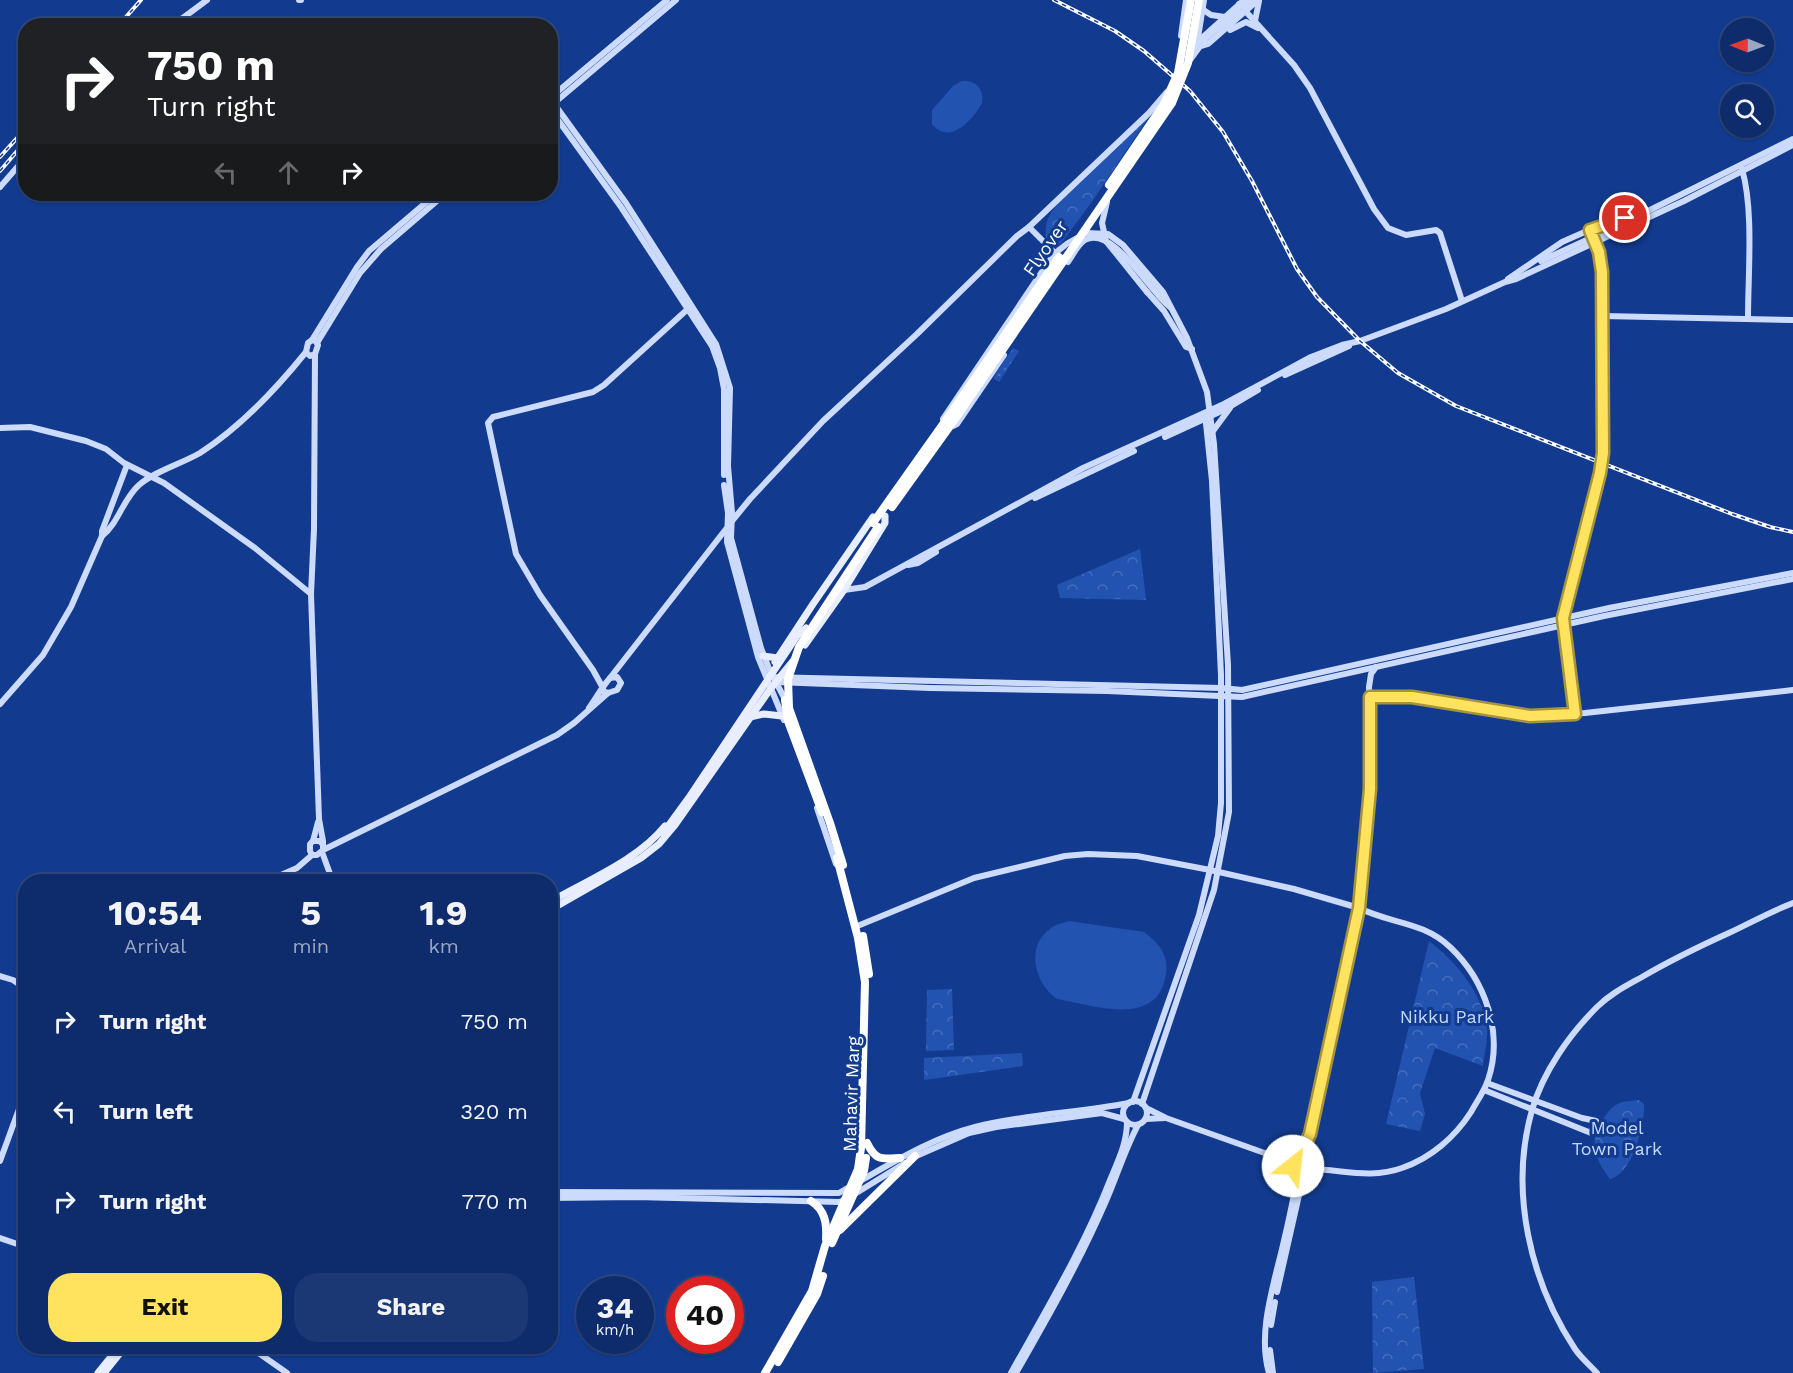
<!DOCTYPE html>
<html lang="en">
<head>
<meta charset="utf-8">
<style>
  :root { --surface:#0e2c6c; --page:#1c3874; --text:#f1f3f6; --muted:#9ba7c2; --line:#2e487f; --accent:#ffe25e }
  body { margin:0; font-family:"Work Sans",sans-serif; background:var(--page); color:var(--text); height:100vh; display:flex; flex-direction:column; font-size:22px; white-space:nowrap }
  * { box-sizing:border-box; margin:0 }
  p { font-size:20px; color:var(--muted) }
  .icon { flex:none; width:33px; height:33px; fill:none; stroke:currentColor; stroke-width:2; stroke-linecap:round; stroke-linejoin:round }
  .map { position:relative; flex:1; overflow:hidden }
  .sheet { position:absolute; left:18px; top:874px; width:540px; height:480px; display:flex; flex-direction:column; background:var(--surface); border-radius:24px; box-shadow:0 2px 4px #0004,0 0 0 2px var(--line) }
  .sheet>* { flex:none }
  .hud { position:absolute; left:18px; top:18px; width:540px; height:183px; border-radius:24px; box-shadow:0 2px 4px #0004,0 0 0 2px var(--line); background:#202124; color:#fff; overflow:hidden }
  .needle { width:39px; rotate:271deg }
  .controls { position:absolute; left:1720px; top:18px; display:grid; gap:12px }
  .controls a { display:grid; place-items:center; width:54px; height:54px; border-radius:50%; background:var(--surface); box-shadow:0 2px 4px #0004,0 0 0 2px var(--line); font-size:30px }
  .speed { position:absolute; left:576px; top:1276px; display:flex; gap:12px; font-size:30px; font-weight:700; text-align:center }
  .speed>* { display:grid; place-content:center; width:78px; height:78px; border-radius:50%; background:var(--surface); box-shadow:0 2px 4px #0004,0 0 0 2px var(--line); line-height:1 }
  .speed small { font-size:15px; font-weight:400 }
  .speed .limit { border:9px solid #d22; background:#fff; color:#111 }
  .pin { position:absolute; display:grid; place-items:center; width:51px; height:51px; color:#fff; margin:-26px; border:3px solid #fff; border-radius:50%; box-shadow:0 2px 6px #0007 }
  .me { position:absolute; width:66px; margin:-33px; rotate:29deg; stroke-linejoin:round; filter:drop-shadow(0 0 4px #0008) }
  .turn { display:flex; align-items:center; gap:21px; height:126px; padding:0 30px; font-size:27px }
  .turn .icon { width:78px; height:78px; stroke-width:2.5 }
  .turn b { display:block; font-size:42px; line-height:51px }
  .lanes { display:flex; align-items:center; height:57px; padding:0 30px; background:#0003; justify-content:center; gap:30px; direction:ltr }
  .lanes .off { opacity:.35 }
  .eta { display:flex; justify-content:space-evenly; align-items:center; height:102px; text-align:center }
  .eta b { font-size:36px; font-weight:700; line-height:42px }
  .action { display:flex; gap:12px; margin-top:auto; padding:12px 30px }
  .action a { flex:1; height:69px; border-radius:24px; background:var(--accent); color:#111; font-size:24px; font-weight:700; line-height:69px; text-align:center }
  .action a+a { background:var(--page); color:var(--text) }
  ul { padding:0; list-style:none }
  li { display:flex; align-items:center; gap:18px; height:90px; padding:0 30px }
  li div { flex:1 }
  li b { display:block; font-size:22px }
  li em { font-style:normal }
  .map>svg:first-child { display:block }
  .grass { fill:url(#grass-dots) }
  .forest { fill:url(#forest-crowns) }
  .garden { fill:#2353b0 }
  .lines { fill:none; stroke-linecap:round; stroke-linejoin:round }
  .secondary { stroke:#ccdbfc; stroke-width:6 }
  .primary { stroke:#e8eeff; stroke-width:7 }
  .highway { stroke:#fff; stroke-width:8 }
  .rail-casing { stroke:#fff; stroke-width:4 }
  .rail { stroke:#123b90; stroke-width:1.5; stroke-dasharray:4.5; stroke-linecap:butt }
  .secondary-bridge { stroke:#ccdbfc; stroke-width:6 }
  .primary-bridge { stroke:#e8eeff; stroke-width:7 }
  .highway-bridge { stroke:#fff; stroke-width:8 }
  .route-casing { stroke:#a6933d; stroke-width:15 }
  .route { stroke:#ffe25e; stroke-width:10 }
  .labels { text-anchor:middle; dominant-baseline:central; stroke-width:6; stroke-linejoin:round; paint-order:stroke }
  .street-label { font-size:18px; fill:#fff; stroke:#123b90 }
  .park-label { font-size:18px; fill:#c4d8fd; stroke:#123b90 }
</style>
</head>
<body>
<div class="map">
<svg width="1793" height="1373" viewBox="0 0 1793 1373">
  <defs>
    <pattern id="grass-dots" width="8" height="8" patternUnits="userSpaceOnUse" patternTransform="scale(1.5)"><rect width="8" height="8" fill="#2353b0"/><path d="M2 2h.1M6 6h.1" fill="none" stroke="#446dbc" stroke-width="1.8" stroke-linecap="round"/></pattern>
    <pattern id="forest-crowns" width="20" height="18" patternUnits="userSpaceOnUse" patternTransform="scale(1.5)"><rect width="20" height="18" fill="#2353b0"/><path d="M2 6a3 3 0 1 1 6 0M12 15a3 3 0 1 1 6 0" fill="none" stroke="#446dbc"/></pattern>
  </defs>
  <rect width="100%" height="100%" fill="#123b90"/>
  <polygon class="grass" points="1013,348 1019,351 999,382 993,378"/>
  <g class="forest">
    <path d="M 1151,114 L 1091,203 L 1057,249 L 1046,237 C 1044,220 1051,212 1061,200 Z"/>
    <polygon points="1140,549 1146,600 1060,598 1057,585"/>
    <path d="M 1429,941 C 1457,963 1482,992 1487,1029 C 1488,1041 1484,1055 1483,1066 L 1435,1048 L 1420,1093 L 1425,1114 L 1420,1131 L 1386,1124 Z"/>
    <polygon points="952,989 954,1050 926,1051 927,990"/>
    <polygon points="1022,1053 1023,1066 924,1080 924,1058"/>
    <path d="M 1639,1100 L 1644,1104 C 1645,1125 1633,1173 1610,1179 C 1595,1160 1588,1140 1603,1119 C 1608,1112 1612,1106 1620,1103 C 1625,1101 1633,1101 1639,1100 Z"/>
    <polygon points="1414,1277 1424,1369 1373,1373 1372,1282"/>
  </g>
  <g class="garden">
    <path d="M 962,81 C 976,80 984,89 982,103 C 973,120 949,146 932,124 L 932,110 L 953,86 Z"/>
    <path d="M 1069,921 L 1144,932 C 1159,943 1169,955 1166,974 C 1158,1029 1093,1005 1057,999 C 1034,983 1025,946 1051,928 C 1056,924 1063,923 1069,921 Z"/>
  </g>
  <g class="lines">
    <g class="secondary">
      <polyline points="299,0 301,0"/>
      <polyline points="1239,4 1294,65 1310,88 1374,209 1388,228 1406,235 1436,230 1440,233 1462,301"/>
      <polyline points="1202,9 1211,15 1225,17"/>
      <polyline points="1255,21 1259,1"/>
      <polyline points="172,26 207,0"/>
      <polyline points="1230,30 1246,22 1258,28"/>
      <polyline points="1181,36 1186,0"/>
      <polyline points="1197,44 1204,0"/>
      <polyline points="1196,47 1203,37 1244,0"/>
      <polyline points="1198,47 1208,44 1258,0"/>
      <polyline points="550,98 626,203 716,344 730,388 728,466 732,513 731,538 761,648 770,671 787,703"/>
      <polyline points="550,98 667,0"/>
      <polyline points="553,104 676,0"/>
      <polyline points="550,109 621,207 712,346 720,368 724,389 724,475"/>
      <path d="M 1742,169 C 1754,210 1748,274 1748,318"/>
      <polyline points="0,187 26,157"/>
      <polyline points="1029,227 1149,113 1167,92"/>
      <polyline points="1541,261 1630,220"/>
      <path d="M 1068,262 C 1073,255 1078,244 1085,240 C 1112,224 1151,293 1170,307"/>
      <polyline points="1508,279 1562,242 1605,223 1644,213 1793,139"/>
      <polyline points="1147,292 1164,311 1186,347 1192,349"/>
      <polyline points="1603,316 1793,320"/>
      <polyline points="312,340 357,267 369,251 436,194"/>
      <polyline points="317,343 360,273 381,249 445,194"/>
      <polyline points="315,354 310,356 306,352 308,343 312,340 316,341 318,345 315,354 314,529 311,594 319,819 323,841 323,850 317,855 312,855 310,851 310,844 313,841 320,841 323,845"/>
      <polyline points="1285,375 1349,346"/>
      <polyline points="943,419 1054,254 1068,243 1086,233 1108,234 1123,245 1163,292 1187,338 1207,392 1214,444 1228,665 1229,812 1214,890 1142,1104"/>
      <polyline points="953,426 957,424 1004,355"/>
      <polyline points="0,428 30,427 86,441 106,449 124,463 164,483 255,548 311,594"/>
      <polyline points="1213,431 1230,408"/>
      <polyline points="1165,437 1226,409 1258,390"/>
      <polyline points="724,485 728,513 727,542 758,657 784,720"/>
      <polyline points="1035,498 1134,451"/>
      <polyline points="732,521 750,499 823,421 917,334 1017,236 1029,227 1057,255"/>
      <path d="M 102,536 C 118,524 123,499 139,485 C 155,471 181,464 200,453 C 239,428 277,388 306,352"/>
      <polyline points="908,565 918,563 936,552"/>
      <polyline points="844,590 865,587 1083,468 1224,404 1311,357 1342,345 1360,341 1446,309 1505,282 1516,279 1684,201 1793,145"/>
      <polyline points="767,677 1221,688 1242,690 1609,608 1793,573"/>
      <polyline points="610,678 726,529"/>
      <polyline points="776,682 930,688 1107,691 1242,697 1604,616 1793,579"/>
      <polyline points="1369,697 1412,697 1530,716 1585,713 1793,690"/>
      <polyline points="0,704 43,655 71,607 102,536 102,531 127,465"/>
      <path d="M 589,708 C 596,698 602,687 610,678 L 617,677 L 621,683 L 617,690 L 608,693 L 603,691 L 603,688 L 593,670 L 540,595 L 516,554 L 488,423 L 493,417 L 593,392 L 604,385 L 690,307"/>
      <polyline points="1575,714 1563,618 1600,473 1603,453 1602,272 1599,252 1590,230"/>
      <polyline points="817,808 836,864"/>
      <polyline points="313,841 318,822"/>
      <polyline points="323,850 557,735 574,723 608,693"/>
      <polyline points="322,852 333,882"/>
      <polyline points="265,882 297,868 312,855"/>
      <path d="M 855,927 L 974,878 L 1065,856 L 1088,854 L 1137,856 L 1210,870 L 1294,889 L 1359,908 C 1391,924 1422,921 1450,947 C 1485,980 1504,1033 1488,1080 C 1484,1092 1477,1101 1471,1112 C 1455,1137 1431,1158 1402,1168 C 1372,1179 1343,1170 1312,1169"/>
      <polyline points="0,976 13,980 26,989"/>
      <polyline points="1484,1090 1591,1133 1596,1121 1582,1118 1487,1083"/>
      <circle cx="1135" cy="1113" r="12"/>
      <polyline points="1133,1102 1199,915 1218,836 1221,803 1221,675 1212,481 1205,414"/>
      <polyline points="1146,1108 1166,1118 1293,1163"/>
      <polyline points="1146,1119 1165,1118"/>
      <circle cx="1304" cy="1162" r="11"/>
      <polyline points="1310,1153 1310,1134 1359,908 1370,789 1369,687 1371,674 1376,667"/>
      <polyline points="1273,1154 1294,1156"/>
      <polyline points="914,1157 969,1133 996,1127 1102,1113 1124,1119"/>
      <polyline points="0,1161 26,1090"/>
      <path d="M 860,1181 C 897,1160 933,1138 975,1127 C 1026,1114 1078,1113 1129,1103"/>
      <polyline points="550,1192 839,1193 851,1186"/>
      <polyline points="550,1198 636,1197 839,1202 845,1200 905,1163"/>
      <polyline points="0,1238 26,1247"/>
      <polyline points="1277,1292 1304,1173"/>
      <polyline points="1271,1325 1275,1302"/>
      <polyline points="250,1347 287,1373"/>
      <polyline points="1270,1350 1273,1373"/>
      <path d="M 1011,1373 C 1046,1310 1084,1247 1110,1180 C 1118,1161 1127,1143 1127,1122"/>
      <path d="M 1016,1373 C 1048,1317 1080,1261 1106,1201 C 1117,1176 1125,1149 1138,1125"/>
      <path d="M 1269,1373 C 1257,1333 1274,1284 1283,1245 C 1289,1220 1294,1196 1298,1172"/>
      <path d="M 1597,1373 C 1590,1365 1581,1358 1575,1349 C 1530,1281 1509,1191 1532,1110 C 1543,1072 1569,1035 1597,1007 C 1610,994 1626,986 1642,977 C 1671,960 1700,946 1731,932 C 1752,922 1772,911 1793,903"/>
    </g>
    <g class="primary">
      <polyline points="805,645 844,590 885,523 885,516"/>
      <polyline points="763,656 778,658"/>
      <polyline points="775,662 813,604 873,517"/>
      <polyline points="750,717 764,714 782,716"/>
      <path d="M 550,902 C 588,880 638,860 665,826"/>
      <polyline points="550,910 641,858 659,844 675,825 771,688 793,661"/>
      <polyline points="98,1373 119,1347"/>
      <polyline points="104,1373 125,1347"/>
    </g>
    <g class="highway">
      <polyline points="892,507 953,422"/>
      <polyline points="873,523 948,417"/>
      <polyline points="785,700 788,721 822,812"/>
      <polyline points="863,936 869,974"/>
      <path d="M 867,1143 C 876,1161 881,1159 900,1158"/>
      <path d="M 811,1201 C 825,1210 827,1223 826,1239"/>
      <polyline points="840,1230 915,1156"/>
      <polyline points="832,1243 864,1171 866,1158"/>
      <polyline points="778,1362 817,1294 823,1276"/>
      <polyline points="765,1373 812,1291 825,1246 858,1169 861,1148 865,982 858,938 837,858"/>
    </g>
    <g class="rail-casing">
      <g id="rail">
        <polyline points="1054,0 1115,31 1144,51 1190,91 1223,132 1252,181 1297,269 1317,297 1360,341 1398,373 1456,406 1732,514 1770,527 1793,532"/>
        <polyline points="118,26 141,0"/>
        <polyline points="0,157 26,128"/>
        <polyline points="0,171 18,150"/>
      </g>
    </g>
    <use href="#rail" class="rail"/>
    <g class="secondary-bridge">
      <polyline points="1190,60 1206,38 1251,0"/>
      <polyline points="1107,202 1102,223 1106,241 1147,292"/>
    </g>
    <polyline class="primary-bridge" points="663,833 690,796 797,636 806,628"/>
    <g class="highway-bridge">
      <polyline points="1109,185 1164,104 1178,73 1191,0"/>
      <polyline points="948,417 1059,257"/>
      <polyline points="953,422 1172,103 1188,63 1199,0"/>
      <polyline points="843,865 830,823 789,708 788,679 799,647 878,527"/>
    </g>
  </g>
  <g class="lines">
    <g class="route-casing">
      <polyline id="route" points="1293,1166 1294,1156 1302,1151 1310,1134 1359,908 1370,789 1370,697 1412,697 1530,716 1575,714 1563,618 1600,473 1603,453 1602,272 1599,252 1590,230 1625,218"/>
    </g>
    <use href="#route" class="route"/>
  </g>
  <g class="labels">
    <g class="street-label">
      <text transform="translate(1045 248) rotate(-55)">Flyover</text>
      <text transform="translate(851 1094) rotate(-88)">Mahavir Marg</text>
    </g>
    <g class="park-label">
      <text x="1447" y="1016">Nikku Park</text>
      <text x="1617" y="1127">Model<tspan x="1617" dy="21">Town Park</tspan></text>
    </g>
  </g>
</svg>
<div class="controls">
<a><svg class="needle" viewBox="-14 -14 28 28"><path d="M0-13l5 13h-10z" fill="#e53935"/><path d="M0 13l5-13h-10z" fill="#9ba7c2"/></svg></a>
<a><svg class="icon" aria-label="search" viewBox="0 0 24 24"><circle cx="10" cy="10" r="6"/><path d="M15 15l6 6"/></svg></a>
</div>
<div class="speed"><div>34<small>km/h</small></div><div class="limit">40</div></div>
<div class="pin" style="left:1625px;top:218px;background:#d93025"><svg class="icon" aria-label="arrive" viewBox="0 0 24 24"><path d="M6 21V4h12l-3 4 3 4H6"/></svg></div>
<svg class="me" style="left:1293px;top:1166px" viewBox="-20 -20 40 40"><circle r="19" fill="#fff"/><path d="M0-13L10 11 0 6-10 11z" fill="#ffe25e"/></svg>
<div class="hud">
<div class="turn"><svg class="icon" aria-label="right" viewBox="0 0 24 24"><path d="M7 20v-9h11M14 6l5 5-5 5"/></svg><div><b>750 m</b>Turn right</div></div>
<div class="lanes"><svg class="icon off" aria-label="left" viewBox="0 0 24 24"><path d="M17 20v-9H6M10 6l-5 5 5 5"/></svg><svg class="icon off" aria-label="ahead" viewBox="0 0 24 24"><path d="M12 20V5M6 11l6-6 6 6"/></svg><svg class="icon" aria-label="right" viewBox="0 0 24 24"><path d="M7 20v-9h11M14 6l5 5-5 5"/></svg></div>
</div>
<section class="sheet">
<div class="eta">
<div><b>10:54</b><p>Arrival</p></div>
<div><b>5</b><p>min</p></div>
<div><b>1.9</b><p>km</p></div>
</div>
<ul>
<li><svg class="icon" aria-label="right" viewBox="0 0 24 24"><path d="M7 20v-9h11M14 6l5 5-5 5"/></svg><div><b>Turn right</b></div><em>750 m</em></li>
<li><svg class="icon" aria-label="left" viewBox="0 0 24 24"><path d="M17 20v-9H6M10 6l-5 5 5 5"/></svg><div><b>Turn left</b></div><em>320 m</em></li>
<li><svg class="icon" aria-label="right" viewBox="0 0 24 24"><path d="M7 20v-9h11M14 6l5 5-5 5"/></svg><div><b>Turn right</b></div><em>770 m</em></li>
</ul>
<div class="action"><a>Exit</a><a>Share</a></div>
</section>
</div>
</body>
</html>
